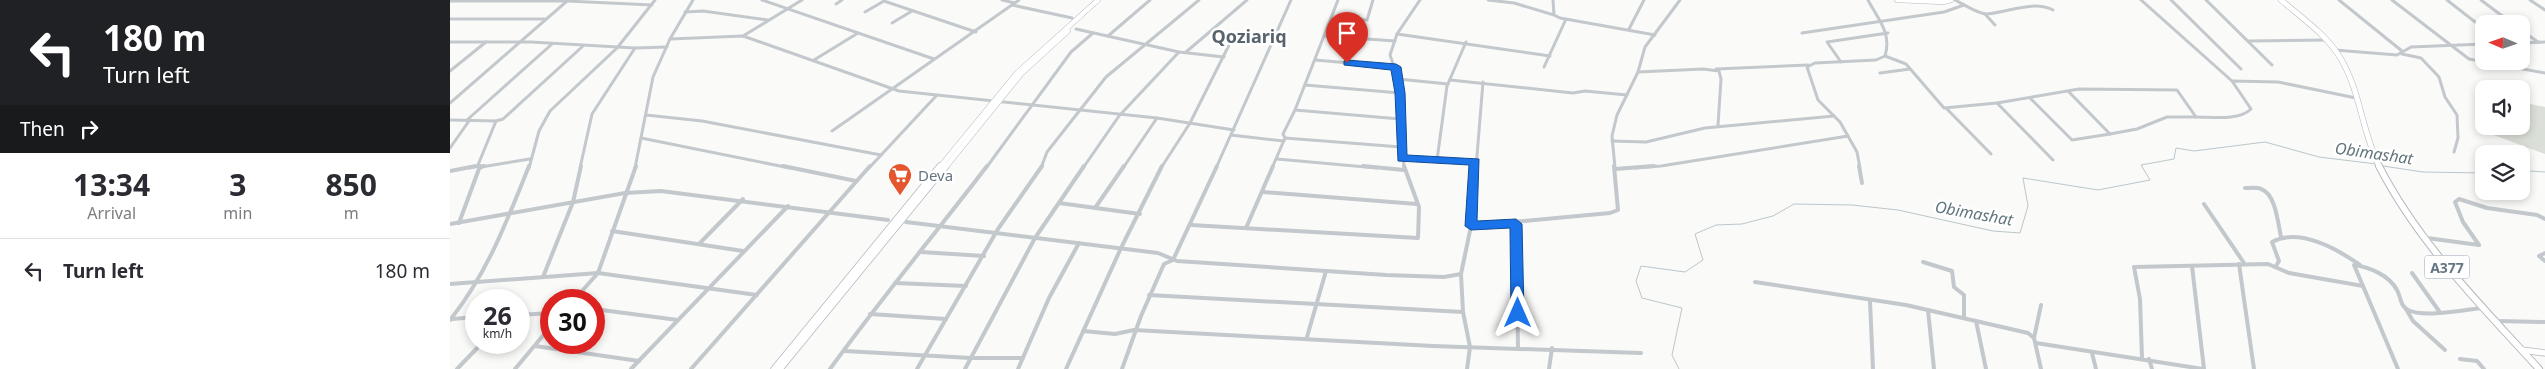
<!DOCTYPE html>
<html lang="en">
<head>
<meta charset="utf-8">
<style>
  :root { --surface:#fff; --page:#f2f2f3; --text:#2b2b33; --muted:#7c7c81; --line:#e1e1e2 }
  body { margin:0; font-family:"Noto Sans",sans-serif; background:var(--page); color:var(--text); height:100vh; display:flex; flex-direction:column; font-size:19px; white-space:nowrap }
  * { box-sizing:border-box; margin:0 }
  p { font-size:16px; color:var(--muted) }
  .icon { flex:none; width:28px; height:28px; fill:none; stroke:currentColor; stroke-width:2; stroke-linecap:round; stroke-linejoin:round }
  .map { position:relative; flex:1; overflow:hidden }
  .details { display:flex; flex-direction:column; background:var(--surface); width:450px }
  .details>* { flex:none }
  .top-card { background:#202124; color:#fff; overflow:hidden }
  .needle { width:32px; rotate:272deg }
  .tools { position:absolute; left:2025px; top:15px; display:grid; gap:10px }
  .tools a { display:grid; place-items:center; width:55px; height:55px; border-radius:10px; background:var(--surface); box-shadow:0 2px 8px #0003; font-size:25px }
  .speed { position:absolute; left:15px; top:289px; display:flex; gap:10px; font-size:25px; font-weight:700; text-align:center }
  .speed>* { display:grid; place-content:center; width:65px; height:65px; border-radius:50%; background:var(--surface); box-shadow:0 2px 8px #0003; line-height:1 }
  .speed small { font-size:12px; font-weight:400 }
  .speed .limit { border:8px solid #d22; background:#fff; color:#111 }
  .pin { position:absolute; display:grid; place-items:center; width:42px; height:42px; color:#fff; margin:-51px -21px; border-radius:50% 50% 50% 0; rotate:-45deg; box-shadow:0 0 5px #0007 }
  .pin .icon { rotate:45deg }
  .me { position:absolute; width:55px; margin:-28px; rotate:0deg; stroke-linejoin:round; filter:drop-shadow(0 0 4px #0008) }
  .turn { display:flex; align-items:center; gap:18px; height:105px; padding:0 20px; font-size:22px }
  .turn .icon { width:65px; height:65px; stroke-width:2.5 }
  .turn b { display:block; font-size:35px; line-height:42px }
  .then { display:flex; align-items:center; height:48px; padding:0 20px; background:#0003; gap:10px; font-size:19px }
  .eta { display:flex; justify-content:space-evenly; align-items:center; height:85px; text-align:center }
  .eta b { font-size:30px; font-weight:700; line-height:35px }
  ul { padding:0; list-style:none }
  li { display:flex; align-items:center; gap:15px; height:65px; padding:0 20px; border-top:1px solid var(--line) }
  li div { flex:1 }
  li b { display:block; font-size:19px }
  li em { font-style:normal }
  main { display:flex; flex:1; min-height:0 }
  .map>svg:first-child { display:block }
  .green { fill:#dadfd7 }
  .lines { fill:none; stroke-linecap:round; stroke-linejoin:round }
  .stream { stroke:#bbc7cb; stroke-width:1 }
  .secondary-far1-casing { stroke:#b3babf; stroke-width:5.5 }
  .secondary-casing { stroke:#b3babf; stroke-width:7 }
  .primary-far1-casing { stroke:#b5babe; stroke-width:6 }
  .primary-casing { stroke:#b5babe; stroke-width:8 }
  .street-far1 { stroke:#c3c8cc; stroke-width:3 }
  .street { stroke:#c3c8cc; stroke-width:4 }
  .secondary-far1 { stroke:#fff; stroke-width:4.5 }
  .secondary { stroke:#fff; stroke-width:5.5 }
  .primary-far1 { stroke:#fff; stroke-width:5 }
  .primary { stroke:#fff; stroke-width:6 }
  .route { fill:#1a73e8; stroke:#114b97 }
  .labels { text-anchor:middle; dominant-baseline:central; stroke-width:5; stroke-linejoin:round; paint-order:stroke }
  .shield { fill:#fff; stroke:#939fa8; stroke-width:1 }
  .shield-label { font-size:14px; font-weight:bold; fill:#657683 }
  .poi-label { font-size:15px; fill:#657683; stroke:#fff; text-anchor:start }
  .water-label { font-size:16px; font-style:italic; fill:#60757c; stroke:#fff }
  .quarter-label { font-size:18px; font-weight:bold; fill:#57646e; stroke:#fff }
</style>
</head>
<body>
<main>
<section class="details">
<div class="top-card">
<div class="turn"><svg class="icon" aria-label="left" viewBox="0 0 24 24"><path d="M17 20v-9H6M10 6l-5 5 5 5"/></svg><div><b>180 m</b>Turn left</div></div>
<div class="then">Then<svg class="icon" aria-label="right" viewBox="0 0 24 24"><path d="M7 20v-9h11M14 6l5 5-5 5"/></svg></div>
</div>
<div class="eta">
<div><b>13:34</b><p>Arrival</p></div>
<div><b>3</b><p>min</p></div>
<div><b>850</b><p>m</p></div>
</div>
<ul>
<li><svg class="icon" aria-label="left" viewBox="0 0 24 24"><path d="M17 20v-9H6M10 6l-5 5 5 5"/></svg><div><b>Turn left</b></div><em>180 m</em></li>
</ul>
</section>
<div class="map">
<svg width="2095" height="369" viewBox="0 0 2095 369">
  <rect width="100%" height="100%" fill="#fafaf8"/>
  <polygon class="green" points="2071,102 2095,107 2095,154 2033,131 2034,126 2071,126"/>
  <g class="lines">
    <g class="stream">
      <polyline points="1933,166 1973,172 2034,173"/>
      <polyline points="2071,174 2080,171 2095,172"/>
      <polyline points="1229,369 1222,355 1232,308 1192,298 1186,281 1191,266 1235,272 1253,260 1245,234 1266,225 1292,224 1323,216 1344,204 1402,205 1448,210 1543,231 1570,233 1578,206 1573,178 1648,190 1700,180 1691,165 1724,159 1726,148 1744,151 1815,142 1869,157 1926,164"/>
    </g>
    <g class="secondary-far1-casing">
      <g id="secondary-far1">
        <polyline points="1447,0 1493,2 1501,0"/>
        <polyline points="489,168 567,73 648,0"/>
        <polyline points="495,168 572,73 618,31"/>
      </g>
    </g>
    <g class="secondary-casing">
      <g id="secondary">
        <polyline points="2072,350 2095,353"/>
        <polyline points="324,369 490,166"/>
        <polyline points="330,369 496,166"/>
      </g>
    </g>
    <g class="primary-far1-casing">
      <path id="primary-far1" d="M 1831,0 C 1852,18 1877,35 1891,59 C 1911,93 1912,133 1930,168"/>
    </g>
    <g class="primary-casing">
      <path id="primary" d="M 1929,166 C 1969,244 2031,305 2089,369"/>
    </g>
    <g class="street-far1">
      <polyline points="312,0 484,59"/>
      <polyline points="552,0 565,3"/>
      <polyline points="1038,0 1064,3 1104,15"/>
      <polyline points="1103,0 1104,15 1110,18 1205,35"/>
      <polyline points="1230,0 1195,47 1188,72 1253,69 1269,71 1271,79 1268,125"/>
      <path d="M 1505,0 C 1513,4 1528,14 1537,14 C 1560,12 1583,0 1603,10"/>
      <polyline points="1691,0 1782,81"/>
      <polyline points="1721,0 1791,69"/>
      <polyline points="1756,0 1822,65"/>
      <polyline points="1889,0 1952,51"/>
      <polyline points="1942,0 2019,59 2095,73"/>
      <polyline points="1997,0 2034,29"/>
      <polyline points="2031,0 2063,24"/>
      <polyline points="2080,0 2095,10"/>
      <polyline points="0,1 117,1 202,5"/>
      <polyline points="386,4 392,0"/>
      <polyline points="562,5 622,18"/>
      <polyline points="235,12 253,11 318,20"/>
      <polyline points="415,12 434,1 526,32"/>
      <polyline points="1535,14 1545,25"/>
      <polyline points="0,19 95,19"/>
      <polyline points="882,19 917,20 923,0"/>
      <polyline points="442,23 462,11"/>
      <polyline points="626,29 729,52 774,57"/>
      <polyline points="1179,29 1194,0"/>
      <polyline points="2071,30 2088,42"/>
      <polyline points="1352,33 1494,12 1514,5"/>
      <polyline points="947,34 1100,56"/>
      <polyline points="293,36 352,0"/>
      <polyline points="658,36 700,0"/>
      <polyline points="874,36 945,41"/>
      <polyline points="220,39 293,36 449,91 707,118 784,130"/>
      <polyline points="1799,41 1877,40"/>
      <polyline points="0,42 81,42 185,48 217,47"/>
      <polyline points="2071,43 2095,42"/>
      <polyline points="1885,50 1947,55 1961,47 2034,44"/>
      <polyline points="736,52 797,0"/>
      <polyline points="1952,54 1971,58 1989,77 1995,97 2007,115 2008,138 2004,152"/>
      <polyline points="1435,56 1456,64 1494,108 1547,103 1629,89 1727,90 1746,117 1717,117 1687,129 1660,134 1618,91"/>
      <polyline points="364,60 408,33"/>
      <polyline points="865,60 946,67"/>
      <polyline points="1391,62 1377,42 1438,33"/>
      <polyline points="1094,67 1116,19"/>
      <polyline points="1266,69 1358,65"/>
      <polyline points="0,71 36,42"/>
      <polyline points="1430,73 1460,69"/>
      <polyline points="948,79 998,84"/>
      <polyline points="1000,80 1123,93 1135,91 1177,95"/>
      <polyline points="855,85 950,93"/>
      <polyline points="1580,98 1622,140 1660,134"/>
      <polyline points="0,103 117,1"/>
      <polyline points="1547,103 1603,160"/>
      <polyline points="1496,108 1541,154"/>
      <polyline points="845,110 950,119"/>
      <polyline points="196,115 252,121 431,155"/>
      <path d="M 1746,117 C 1762,117 1789,121 1801,109 L 1782,81 L 1828,82 L 1906,98"/>
      <polyline points="0,120 46,121 28,165 31,168"/>
      <polyline points="17,120 102,44"/>
      <polyline points="46,121 53,119 133,46"/>
      <polyline points="382,131 569,0"/>
      <polyline points="781,135 834,141"/>
      <polyline points="191,138 340,168"/>
      <polyline points="835,138 951,147"/>
      <polyline points="1162,141 1196,142 1255,128 1384,116"/>
      <polyline points="0,148 19,121"/>
      <polyline points="827,159 927,168"/>
      <polyline points="952,159 1025,162"/>
      <polyline points="987,160 997,86 1016,42"/>
      <polyline points="31,167 80,159"/>
      <polyline points="19,168 29,166"/>
      <polyline points="79,168 89,131 100,111 167,48 205,0"/>
      <polyline points="130,168 142,114 185,48"/>
      <polyline points="185,168 203,77 220,39 243,0"/>
      <polyline points="419,168 487,95"/>
      <polyline points="536,168 621,52 643,33"/>
      <polyline points="591,168 597,152 656,77 749,0"/>
      <polyline points="633,168 669,116 729,52"/>
      <polyline points="673,168 707,118"/>
      <polyline points="711,168 740,123 782,39"/>
      <polyline points="766,168 841,0"/>
      <polyline points="822,168 835,138 833,134 845,110 888,0"/>
      <polyline points="954,168 949,81 940,55 947,34 970,0"/>
      <polyline points="1026,168 1033,82"/>
      <polyline points="1165,168 1162,136 1167,115 1188,72"/>
      <polyline points="1185,168 1211,166 1398,136"/>
      <path d="M 1410,168 L 1407,152 L 1390,122 L 1368,100 L 1357,67 L 1365,63 L 1426,60 L 1435,56 C 1442,33 1428,19 1418,0"/>
    </g>
    <g class="street">
      <polyline points="333,166 406,181"/>
      <polyline points="913,166 954,170"/>
      <polyline points="1409,166 1412,183"/>
      <polyline points="31,167 34,166"/>
      <polyline points="1165,169 1204,166"/>
      <polyline points="0,171 26,166"/>
      <path d="M 1795,188 C 1800,188 1807,187 1811,189 C 1826,194 1828,224 1831,237"/>
      <polyline points="813,192 967,204"/>
      <polyline points="609,203 690,214"/>
      <polyline points="1754,204 1794,263"/>
      <polyline points="645,208 674,166"/>
      <polyline points="456,222 708,253 727,261 936,275 994,277 1011,274"/>
      <polyline points="9,223 30,166"/>
      <polyline points="1066,223 1068,348"/>
      <polyline points="0,224 175,193 211,191 438,220"/>
      <polyline points="741,225 968,238 969,207 954,166"/>
      <polyline points="1021,226 1160,213 1168,210 1164,166"/>
      <polyline points="796,228 823,166"/>
      <polyline points="162,231 293,251"/>
      <polyline points="1977,238 2029,245"/>
      <polyline points="249,244 293,199"/>
      <polyline points="2029,245 2013,222 2005,202 2009,199 2037,208 2087,215 2095,219"/>
      <polyline points="471,252 534,256"/>
      <polyline points="2095,253 2089,256 2095,261"/>
      <polyline points="1473,262 1502,271 1504,287 1514,295 1514,318"/>
      <polyline points="1789,264 1804,369"/>
      <polyline points="1742,266 1754,369"/>
      <path d="M 1826,266 L 1829,261 L 1822,242 C 1850,227 1887,249 1910,265"/>
      <polyline points="1962,273 1989,311"/>
      <polyline points="93,277 123,202 131,166"/>
      <polyline points="1305,282 1456,305 1578,333 1584,338 1591,369"/>
      <polyline points="445,283 516,286"/>
      <polyline points="0,284 148,273 307,295"/>
      <path d="M 1913,286 L 1904,265 C 1919,267 1939,275 1947,290 C 1951,297 1950,306 1958,310 C 1974,318 2014,310 2032,308"/>
      <polyline points="699,295 1013,312"/>
      <polyline points="124,300 148,273 186,166"/>
      <polyline points="1420,301 1423,369"/>
      <polyline points="144,309 228,320"/>
      <polyline points="1956,309 1963,321 1995,350"/>
      <polyline points="1478,310 1484,369"/>
      <polyline points="420,314 496,319"/>
      <polyline points="69,315 101,313"/>
      <polyline points="2,319 26,317"/>
      <path d="M 0,320 C 37,274 57,221 79,166"/>
      <polyline points="1526,321 1536,369"/>
      <polyline points="2047,321 2095,322"/>
      <polyline points="633,331 665,334 684,330 983,346 1191,353"/>
      <polyline points="857,337 876,271"/>
      <polyline points="1584,338 1591,305"/>
      <polyline points="1586,343 1753,369"/>
      <polyline points="85,346 189,361"/>
      <polyline points="395,351 521,358 573,358"/>
      <polyline points="1642,353 1646,369"/>
      <polyline points="1692,358 1690,299 1684,267 1818,264 1839,273 1913,286 1948,369"/>
      <polyline points="1699,359 1702,369"/>
      <polyline points="2010,359 2027,361 2034,369"/>
      <polyline points="7,369 33,342"/>
      <polyline points="65,369 101,326"/>
      <polyline points="181,369 338,206"/>
      <polyline points="241,369 420,166"/>
      <path d="M 380,369 C 430,300 485,234 537,166"/>
      <polyline points="467,369 548,229 592,166"/>
      <polyline points="515,369 585,238 634,166"/>
      <polyline points="568,369 599,298 629,243"/>
      <polyline points="616,369 671,248 712,166"/>
      <polyline points="672,369 691,316 714,264 723,260 767,166"/>
      <polyline points="1017,369 1020,347 1013,312 1011,274 1021,226 1026,166"/>
      <polyline points="1099,369 1102,348"/>
    </g>
    <use href="#secondary-far1" class="secondary-far1"/>
    <use href="#secondary" class="secondary"/>
    <use href="#primary-far1" class="primary-far1"/>
    <use href="#primary" class="primary"/>
  </g>
  <polygon class="route" points="897,60 946,64 951,67 955,93 957,155 1029,159 1027,221 1066,219 1072,224 1074,313 1072,316 1063,316 1061,313 1060,228 1021,230 1015,226 1019,165 948,161 945,93 941,70 894,65 894,61"/>
  <defs>
    <g id="supermarket-pin" transform="scale(1.25)"><path d="M0 17L-7.5 6A9.5 9.5 0 1 1 7.5 6Z" fill="#e4572e" stroke="#fff"/><path d="M-6-5.5h2.5l.6 2H6L4.5 2H-2.5L-4.4-4H-6ZM-1.5 3.2a1.3 1.3 0 1 0 .1 0ZM3 3.2a1.3 1.3 0 1 0 .1 0Z" fill="#fff"/></g>
  </defs>
  <g fill-rule="evenodd">
    <use href="#supermarket-pin" x="450" y="175"/>
  </g>
  <g class="labels">
    <rect class="shield" x="1974.5" y="255.5" width="45" height="23" rx="4"/>
    <g class="shield-label">
      <text x="1997" y="267">A377</text>
    </g>
    <g class="poi-label">
      <text x="468" y="175">Deva</text>
    </g>
    <g class="water-label">
      <text transform="translate(1924 153) rotate(8)">Obimashat</text>
      <text transform="translate(1524 213) rotate(10)">Obimashat</text>
    </g>
    <g class="quarter-label">
      <text x="799" y="36">Qoziariq</text>
    </g>
  </g>
</svg>
<div class="tools">
<a><svg class="needle" viewBox="-14 -14 28 28"><path d="M0-13l5 13h-10z" fill="#e53935"/><path d="M0 13l5-13h-10z" fill="#7c7c81"/></svg></a>
<a><svg class="icon" aria-label="sound" viewBox="0 0 24 24"><path d="M4 9h4l5-4v14l-5-4H4zM17 9q2 3 0 6"/></svg></a>
<a><svg class="icon" aria-label="layers" viewBox="0 0 24 24"><path d="M12 4l9 5-9 5-9-5zM3 14l9 5 9-5"/></svg></a>
</div>
<div class="speed"><div>26<small>km/h</small></div><div class="limit">30</div></div>
<div class="pin" style="left:897px;top:63px;background:#d93025"><svg class="icon" aria-label="arrive" viewBox="0 0 24 24"><path d="M6 21V4h12l-3 4 3 4H6"/></svg></div>
<svg class="me" style="left:1068px;top:313px" viewBox="-20 -20 40 40"><path d="M0-17L14 15 0 8-14 15z" fill="#1a73e8" stroke="#fff" stroke-width="4"/></svg>
</div>
</main>
</body>
</html>
